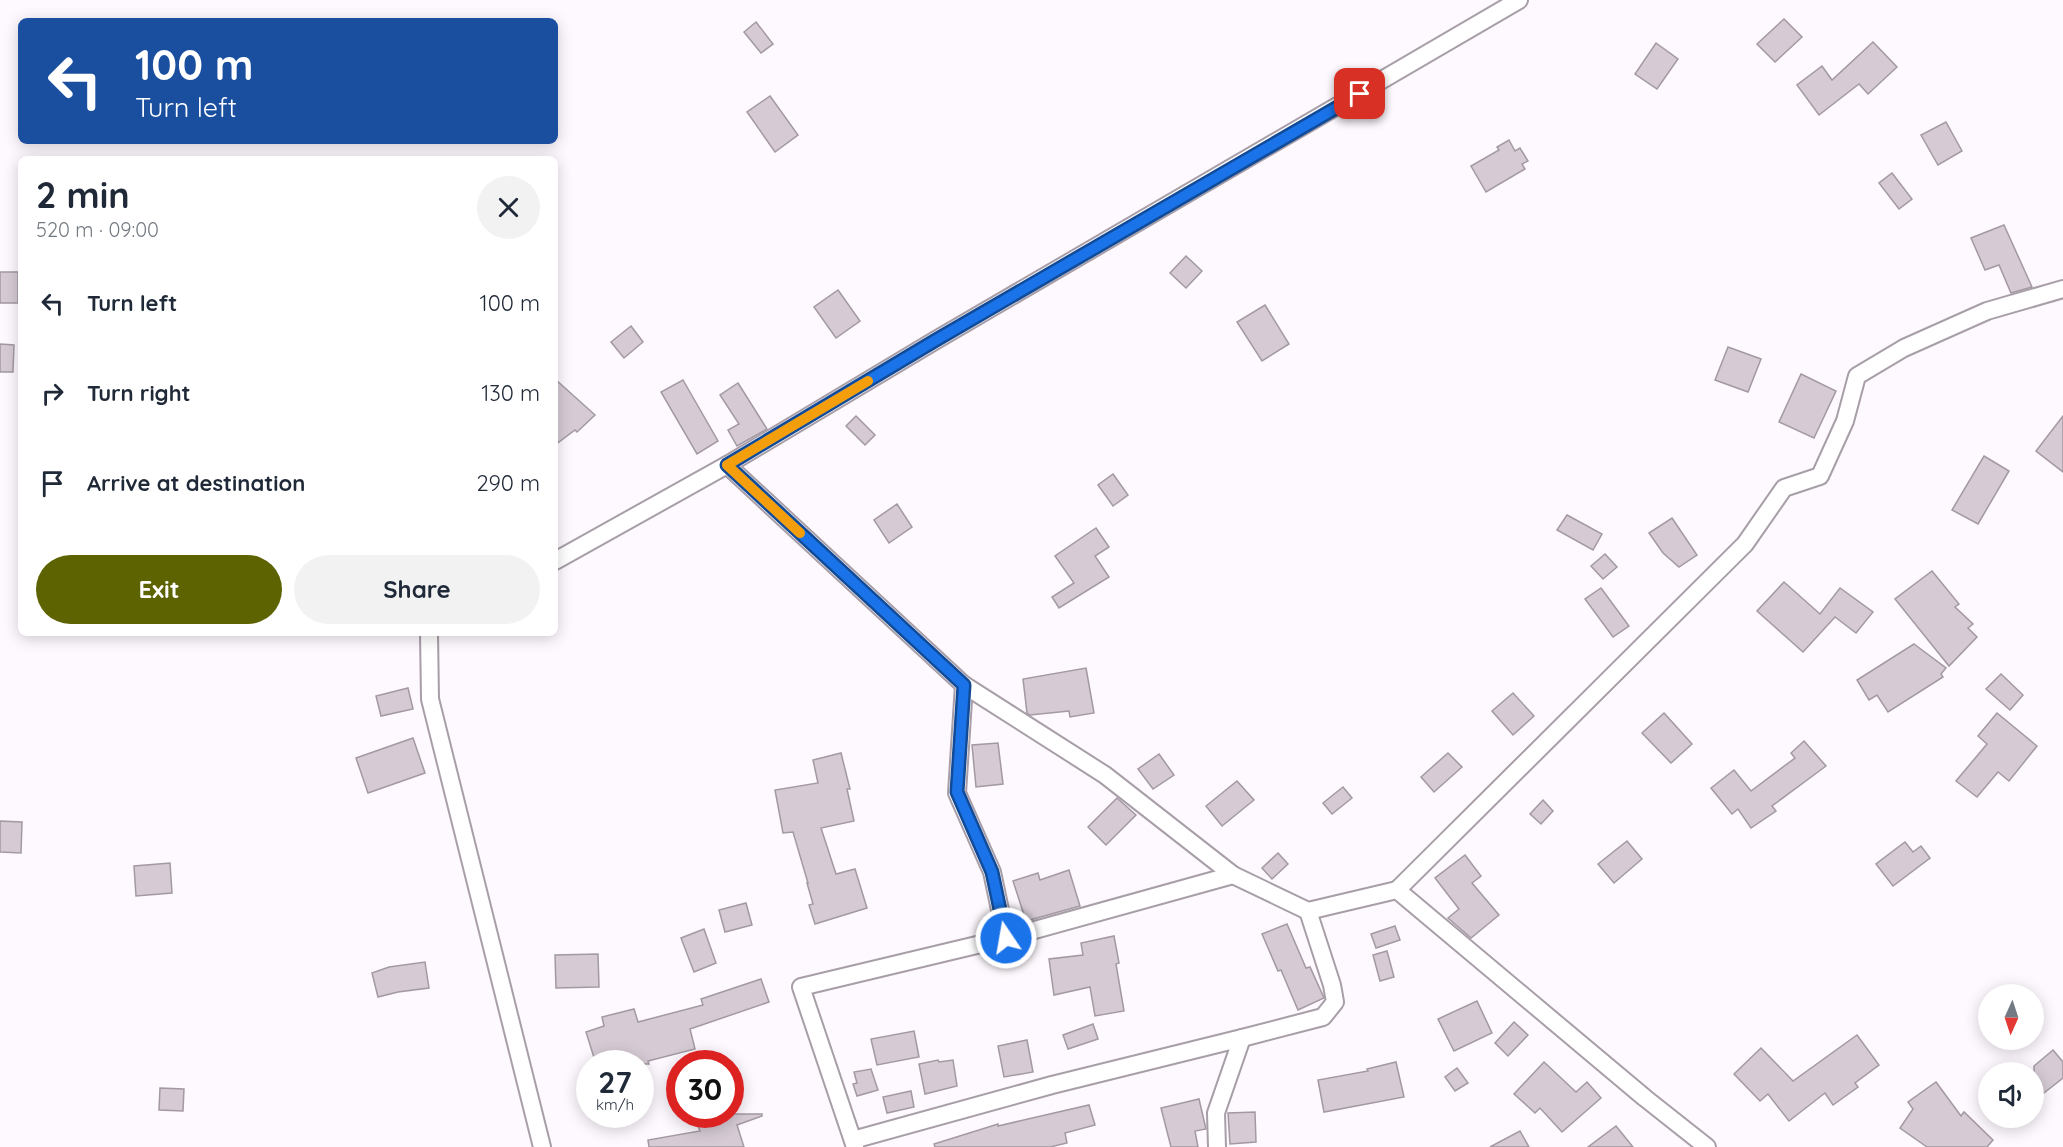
<!DOCTYPE html>
<html lang="en">
<head>
<meta charset="utf-8">
<style>
  :root { --surface:#fff; --page:#f2f2f3; --text:#1f2937; --muted:#747a83; --accent:#5d6300 }
  body { margin:0; font-family:Quicksand,sans-serif; background:var(--page); color:var(--text); height:100vh; display:flex; flex-direction:column; font-size:22px; white-space:nowrap }
  * { box-sizing:border-box; margin:0 }
  p { font-size:20px; color:var(--muted) }
  .icon { flex:none; width:33px; height:33px; fill:none; stroke:currentColor; stroke-width:2; stroke-linecap:round; stroke-linejoin:round }
  .map { position:relative; flex:1; overflow:hidden }
  .side { position:absolute; left:18px; top:156px; width:540px; height:480px; display:flex; flex-direction:column; background:var(--surface); border-radius:9px; box-shadow:0 3px 15px #0003 }
  .side>* { flex:none }
  .top-card { position:absolute; left:18px; top:18px; width:540px; height:126px; border-radius:9px; box-shadow:0 3px 15px #0003; background:#1a4fa0; color:#fff; overflow:hidden }
  .needle { width:39px; rotate:183deg }
  .buttons { position:absolute; left:1978px; top:984px; display:grid; gap:12px }
  .buttons a { display:grid; place-items:center; width:66px; height:66px; border-radius:50%; background:var(--surface); box-shadow:0 3px 15px #0003; font-size:30px }
  .speed { position:absolute; left:576px; top:1050px; display:flex; gap:12px; font-size:30px; font-weight:700; text-align:center }
  .speed>* { display:grid; place-content:center; width:78px; height:78px; border-radius:50%; background:var(--surface); box-shadow:0 3px 15px #0003; line-height:1 }
  .speed small { font-size:15px; font-weight:400 }
  .speed .limit { border:9px solid #d22; background:#fff; color:#111 }
  .pin { position:absolute; display:grid; place-items:center; width:51px; height:51px; color:#fff; margin:-26px; border-radius:12px; box-shadow:0 3px 9px #0006 }
  .me { position:absolute; width:66px; margin:-33px; rotate:348deg; stroke-linejoin:round; filter:drop-shadow(0 0 4px #0008) }
  .turn { display:flex; align-items:center; gap:21px; height:126px; padding:0 18px; font-size:27px }
  .turn .icon { width:78px; height:78px; stroke-width:2.5 }
  .turn b { display:block; font-size:42px; line-height:51px }
  .round { display:grid; place-items:center; flex:none; width:63px; height:63px; border-radius:32px; background:var(--page) }
  .head { display:flex; align-items:center; justify-content:space-between; height:102px; padding:0 18px }
  h1 { font-size:36px; font-weight:800; line-height:45px }
  .cta { display:flex; gap:12px; margin-top:auto; padding:12px 18px }
  .cta a { flex:1; height:69px; border-radius:36px; background:var(--accent); color:#fff; font-size:24px; font-weight:800; line-height:69px; text-align:center }
  .cta a+a { background:var(--page); color:var(--text) }
  ul { padding:0; list-style:none }
  li { display:flex; align-items:center; gap:18px; height:90px; padding:0 18px }
  li div { flex:1 }
  li b { display:block; font-size:22px }
  li em { font-style:normal }
  .map>svg:first-child { display:block }
  .building { fill:#d6cbd5; stroke:#a399a2; stroke-width:1.5 }
  .lines { fill:none; stroke-linecap:round; stroke-linejoin:round }
  .minor-casing { stroke:#a89ea8; stroke-width:20 }
  .minor { stroke:#fff; stroke-width:16 }
  .route-casing { stroke:#114b97; stroke-width:15 }
  .route { stroke:#1a73e8; stroke-width:10 }
  .slow { stroke:#f59e0b; stroke-width:10 }
</style>
</head>
<body>
<div class="map">
<svg width="2063" height="1147" viewBox="0 0 2063 1147">
  <rect width="100%" height="100%" fill="#fef9fe"/>
  <g class="building">
    <polygon points="1784,19 1802,37 1775,62 1757,44"/>
    <polygon points="756,22 773,44 761,53 744,32"/>
    <polygon points="1873,42 1897,67 1868,94 1859,84 1819,115 1797,85 1822,66 1832,80"/>
    <polygon points="1656,43 1678,59 1657,89 1635,74"/>
    <polygon points="770,96 798,135 775,152 747,112"/>
    <polygon points="1946,122 1962,151 1938,165 1921,135"/>
    <polygon points="1509,140 1515,151 1520,148 1528,161 1522,164 1525,169 1486,192 1471,166 1499,150 1497,147"/>
    <polygon points="1892,173 1912,199 1899,209 1879,183"/>
    <polygon points="2004,225 2032,287 2011,293 1999,265 1985,270 1971,238"/>
    <polygon points="1186,256 1202,271 1186,288 1170,273"/>
    <rect x="0" y="272" width="18" height="31"/>
    <polygon points="838,290 860,321 836,338 814,307"/>
    <polygon points="1265,305 1289,344 1262,361 1237,322"/>
    <polygon points="631,326 643,342 624,358 611,342"/>
    <polygon points="0,344 14,345 13,372 0,372"/>
    <polygon points="1728,347 1761,359 1748,392 1715,380"/>
    <polygon points="1801,374 1836,391 1814,438 1779,422"/>
    <polygon points="555,379 595,415 577,432 575,430 555,445"/>
    <polygon points="683,380 718,441 697,454 661,392"/>
    <polygon points="738,383 767,429 737,446 728,430 739,424 720,395"/>
    <polygon points="856,416 875,435 865,445 846,426"/>
    <polygon points="2063,416 2063,472 2036,451"/>
    <polygon points="1984,456 2009,471 1978,524 1952,510"/>
    <polygon points="1113,474 1128,495 1113,506 1098,485"/>
    <polygon points="897,504 912,527 889,543 874,520"/>
    <polygon points="1567,515 1602,534 1593,550 1557,530"/>
    <polygon points="1672,518 1697,555 1679,567 1663,553 1649,533"/>
    <polygon points="1096,528 1109,547 1095,556 1109,577 1059,608 1052,597 1074,583 1055,556"/>
    <polygon points="1605,554 1617,567 1603,579 1591,566"/>
    <polygon points="1932,571 1959,604 1955,607 1973,624 1968,628 1977,637 1949,666 1895,599"/>
    <polygon points="1784,582 1820,614 1840,588 1873,612 1856,633 1835,617 1803,652 1757,611"/>
    <polygon points="1601,588 1629,626 1613,637 1585,599"/>
    <polygon points="1914,644 1946,668 1941,674 1943,677 1888,712 1877,695 1869,700 1857,680"/>
    <polygon points="1086,668 1094,713 1070,717 1069,711 1030,715 1027,713 1023,679"/>
    <polygon points="2001,674 2023,695 2010,710 1986,689"/>
    <polygon points="408,688 413,709 381,716 376,696"/>
    <polygon points="1513,693 1534,716 1513,735 1492,711"/>
    <polygon points="1664,713 1692,744 1671,763 1642,733"/>
    <polygon points="1997,713 2037,746 2009,781 1998,772 1977,797 1956,781 1987,744 1978,736"/>
    <polygon points="413,738 425,773 368,793 356,758"/>
    <polygon points="1804,741 1826,766 1772,806 1776,811 1751,828 1738,809 1732,814 1711,788 1734,770 1751,791 1795,758 1791,753"/>
    <polygon points="998,743 1003,784 976,787 972,745"/>
    <polygon points="841,753 850,789 847,789 854,821 821,828 836,874 855,869 867,908 815,924 809,905 813,904 807,883 808,883 793,832 783,833 775,790 818,783 813,760"/>
    <polygon points="1448,753 1462,767 1434,792 1421,777"/>
    <polygon points="1159,754 1174,775 1153,789 1138,769"/>
    <polygon points="1237,781 1254,800 1222,826 1206,806"/>
    <polygon points="1343,787 1352,798 1332,814 1323,803"/>
    <polygon points="1117,798 1136,815 1106,845 1088,827"/>
    <polygon points="1543,800 1553,811 1541,824 1530,814"/>
    <polygon points="0,821 22,822 21,853 0,852"/>
    <polygon points="1627,841 1642,859 1614,883 1598,864"/>
    <polygon points="1905,842 1913,852 1921,846 1930,858 1893,886 1876,864"/>
    <polygon points="1278,853 1288,864 1272,879 1262,868"/>
    <polygon points="1465,855 1481,876 1472,883 1499,915 1471,938 1448,918 1459,909 1435,878"/>
    <polygon points="170,863 172,893 136,896 134,866"/>
    <polygon points="1069,870 1080,906 1026,921 1013,881 1038,873 1040,880"/>
    <polygon points="746,903 752,925 725,932 719,910"/>
    <polygon points="1287,924 1306,968 1310,967 1324,998 1298,1010 1281,970 1278,971 1262,934"/>
    <polygon points="1395,926 1400,940 1376,948 1371,934"/>
    <polygon points="704,929 716,963 694,972 681,938"/>
    <polygon points="1114,936 1119,963 1116,964 1124,1011 1095,1016 1090,987 1054,995 1049,959 1083,955 1081,943"/>
    <polygon points="1387,951 1394,977 1380,981 1373,955"/>
    <polygon points="598,954 599,987 556,988 555,955"/>
    <polygon points="425,962 429,988 398,992 378,997 372,973 389,967"/>
    <polygon points="761,979 769,1002 690,1029 695,1049 648,1061 649,1064 618,1064 616,1058 596,1064 586,1032 604,1026 602,1017 634,1009 638,1022 703,1005 701,999"/>
    <polygon points="1477,1001 1492,1033 1454,1051 1438,1019"/>
    <polygon points="1514,1022 1528,1035 1508,1056 1495,1043"/>
    <polygon points="1093,1024 1098,1039 1068,1049 1063,1035"/>
    <polygon points="914,1031 919,1057 877,1065 871,1039"/>
    <polygon points="1857,1035 1879,1065 1855,1083 1858,1087 1833,1105 1825,1093 1789,1121 1768,1094 1760,1101 1734,1074 1761,1048 1793,1081"/>
    <polygon points="1027,1040 1033,1072 1004,1077 998,1046"/>
    <polygon points="2053,1050 2063,1062 2063,1078 2040,1096 2034,1089 2034,1066"/>
    <polygon points="938,1060 939,1062 953,1060 957,1086 925,1094 919,1064"/>
    <polygon points="1396,1062 1404,1097 1324,1112 1318,1080 1368,1071 1367,1069"/>
    <polygon points="1544,1062 1576,1092 1587,1082 1601,1098 1562,1132 1540,1108 1535,1113 1514,1094"/>
    <polygon points="1457,1068 1468,1083 1455,1091 1445,1077"/>
    <polygon points="871,1069 878,1090 857,1096 853,1084 857,1083 854,1072"/>
    <polygon points="1936,1082 1961,1116 1964,1112 1993,1140 1987,1147 1927,1147 1900,1128 1913,1109 1908,1102"/>
    <polygon points="160,1088 184,1089 183,1111 159,1110"/>
    <polygon points="911,1091 914,1107 887,1113 883,1097"/>
    <polygon points="1199,1099 1206,1129 1195,1131 1198,1147 1171,1147 1161,1108"/>
    <polygon points="1089,1105 1095,1125 1065,1133 1067,1143 1050,1147 935,1147 934,1144 998,1124 998,1126"/>
    <polygon points="1255,1112 1256,1142 1230,1144 1228,1113"/>
    <polygon points="693,1114 762,1114 762,1116 737,1125 744,1147 649,1147 648,1140 700,1131"/>
    <polygon points="1616,1126 1633,1147 1588,1147"/>
    <polygon points="1520,1131 1529,1147 1490,1147"/>
  </g>
  <g class="lines">
    <g class="minor-casing">
      <g id="minor">
        <polyline points="1519,0 936,340 727,465 964,685 1105,775 1233,875 1308,911 1397,890 1645,1098 1707,1147"/>
        <polyline points="555,561 727,465"/>
        <polyline points="429,633 430,699 542,1147"/>
        <polyline points="964,685 957,793 992,872 1006,938"/>
        <polyline points="1397,890 1745,544 1784,488 1820,476 1845,421 1857,376 1904,348 1987,311 2063,289"/>
        <polyline points="1242,1038 1323,1017 1335,1002 1332,985 1308,911"/>
        <polyline points="853,1140 1052,1085 1242,1038 1216,1113 1217,1147"/>
        <polyline points="855,1147 801,987 1006,938 1233,875"/>
      </g>
    </g>
    <use href="#minor" class="minor"/>
  </g>
  <g class="lines">
    <g class="route-casing">
      <polyline id="route" points="1006,938 992,872 957,792 964,685 727,465 936,340 1360,94"/>
    </g>
    <use href="#route" class="route"/>
    <polyline class="slow" points="800,533 727,465 868,381"/>
  </g>
</svg>
<div class="buttons">
<a><svg class="needle" viewBox="-14 -14 28 28"><path d="M0-13l5 13h-10z" fill="#e53935"/><path d="M0 13l5-13h-10z" fill="#747a83"/></svg></a>
<a><svg class="icon" aria-label="sound" viewBox="0 0 24 24"><path d="M4 9h4l5-4v14l-5-4H4zM17 9q2 3 0 6"/></svg></a>
</div>
<div class="speed"><div>27<small>km/h</small></div><div class="limit">30</div></div>
<div class="pin" style="left:1360px;top:94px;background:#d93025"><svg class="icon" aria-label="arrive" viewBox="0 0 24 24"><path d="M6 21V4h12l-3 4 3 4H6"/></svg></div>
<svg class="me" style="left:1006px;top:938px" viewBox="-20 -20 40 40"><circle r="17" fill="#1a73e8" stroke="#fff" stroke-width="3"/><path d="M0-11L8 9 0 5-8 9z" fill="#fff"/></svg>
<div class="top-card">
<div class="turn"><svg class="icon" aria-label="left" viewBox="0 0 24 24"><path d="M17 20v-9H6M10 6l-5 5 5 5"/></svg><div><b>100 m</b>Turn left</div></div>
</div>
<section class="side">
<div class="head"><div><h1>2 min</h1><p>520 m · 09:00</p></div><a class="round"><svg class="icon" aria-label="close" viewBox="0 0 24 24"><path d="M6 6l12 12M18 6L6 18"/></svg></a></div>
<ul>
<li><svg class="icon" aria-label="left" viewBox="0 0 24 24"><path d="M17 20v-9H6M10 6l-5 5 5 5"/></svg><div><b>Turn left</b></div><em>100 m</em></li>
<li><svg class="icon" aria-label="right" viewBox="0 0 24 24"><path d="M7 20v-9h11M14 6l5 5-5 5"/></svg><div><b>Turn right</b></div><em>130 m</em></li>
<li><svg class="icon" aria-label="arrive" viewBox="0 0 24 24"><path d="M6 21V4h12l-3 4 3 4H6"/></svg><div><b>Arrive at destination</b></div><em>290 m</em></li>
</ul>
<div class="cta"><a>Exit</a><a>Share</a></div>
</section>
</div>
</body>
</html>
